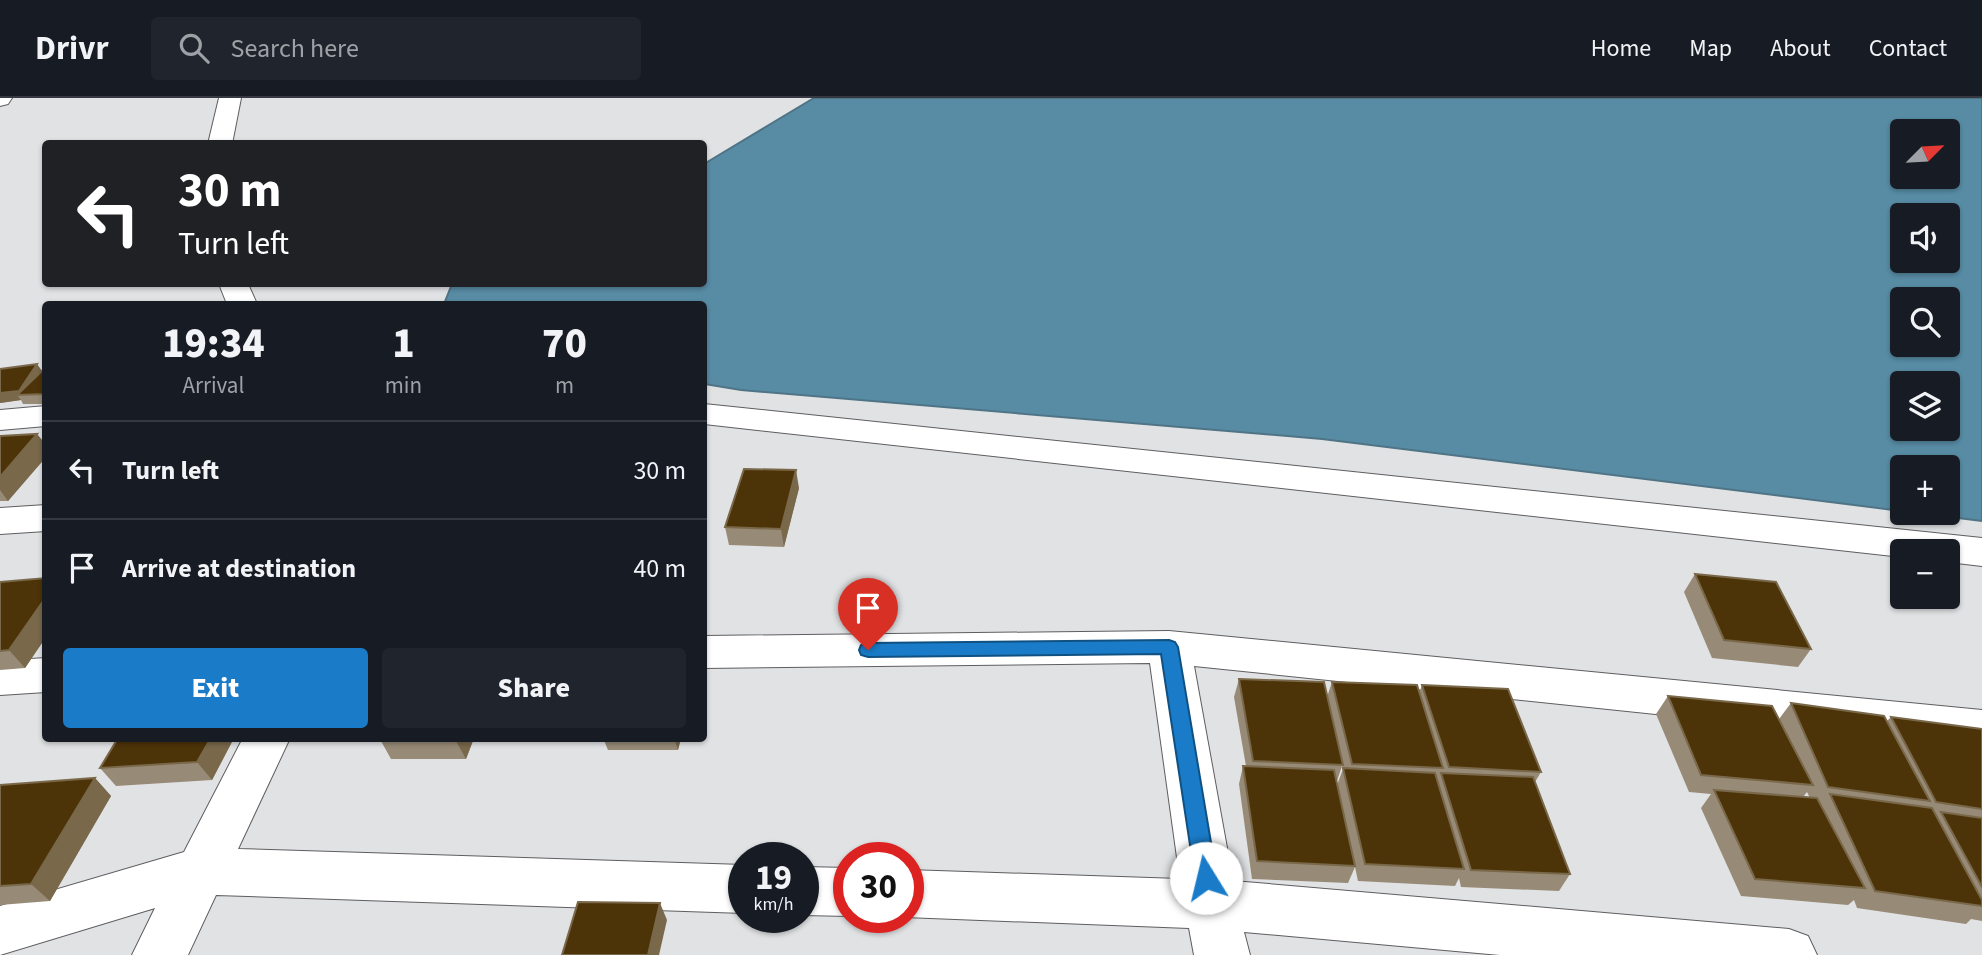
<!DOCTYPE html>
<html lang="en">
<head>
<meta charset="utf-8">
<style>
  :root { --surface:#171b24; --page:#20242c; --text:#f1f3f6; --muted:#9ea1a6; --line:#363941; --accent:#1a7cc8 }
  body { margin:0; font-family:"Source Sans 3",sans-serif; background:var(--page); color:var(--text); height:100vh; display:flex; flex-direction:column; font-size:26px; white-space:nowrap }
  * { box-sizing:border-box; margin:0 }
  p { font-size:23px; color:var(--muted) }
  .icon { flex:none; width:38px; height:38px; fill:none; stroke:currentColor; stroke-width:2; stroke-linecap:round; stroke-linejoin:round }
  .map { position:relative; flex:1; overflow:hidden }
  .sheet { position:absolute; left:42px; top:203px; width:665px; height:441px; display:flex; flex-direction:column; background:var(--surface); border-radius:7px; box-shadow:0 2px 5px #0004 }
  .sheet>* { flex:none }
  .top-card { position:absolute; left:42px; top:42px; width:665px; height:147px; border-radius:7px; box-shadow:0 2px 5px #0004; background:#202124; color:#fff; overflow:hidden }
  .needle { width:46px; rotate:66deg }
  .fabs { position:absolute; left:1890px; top:21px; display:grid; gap:14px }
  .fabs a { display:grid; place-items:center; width:70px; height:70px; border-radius:7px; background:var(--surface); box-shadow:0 2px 5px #0004; font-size:35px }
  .speed { position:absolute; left:728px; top:744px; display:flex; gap:14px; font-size:35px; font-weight:700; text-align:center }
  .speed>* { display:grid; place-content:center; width:91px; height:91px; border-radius:50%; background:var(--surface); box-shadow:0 2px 5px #0004; line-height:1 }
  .speed small { font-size:18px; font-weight:400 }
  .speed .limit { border:10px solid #d22; background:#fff; color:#111 }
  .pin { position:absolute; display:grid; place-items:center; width:60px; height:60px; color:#fff; margin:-72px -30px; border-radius:50% 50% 50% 0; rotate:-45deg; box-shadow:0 0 7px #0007 }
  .pin .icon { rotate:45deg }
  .me { position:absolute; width:77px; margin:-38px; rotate:351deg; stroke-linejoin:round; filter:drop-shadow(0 0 5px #0008) }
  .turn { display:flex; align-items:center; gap:24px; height:147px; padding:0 21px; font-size:32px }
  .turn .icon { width:91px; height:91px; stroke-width:2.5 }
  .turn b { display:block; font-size:49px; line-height:60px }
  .eta { display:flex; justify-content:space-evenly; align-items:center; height:119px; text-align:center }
  .eta b { font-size:42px; font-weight:800; line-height:49px }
  .cta { display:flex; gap:14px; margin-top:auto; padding:14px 21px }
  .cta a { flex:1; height:80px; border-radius:7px; background:var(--accent); color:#fff; font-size:28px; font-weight:800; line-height:80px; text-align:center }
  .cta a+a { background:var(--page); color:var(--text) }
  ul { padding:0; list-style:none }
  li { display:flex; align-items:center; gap:21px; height:98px; padding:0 21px; border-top:2px solid var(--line) }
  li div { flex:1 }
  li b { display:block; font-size:26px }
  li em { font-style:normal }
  header { display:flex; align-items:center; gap:42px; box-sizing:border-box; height:98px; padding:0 35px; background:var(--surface); border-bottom:2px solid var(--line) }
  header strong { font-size:33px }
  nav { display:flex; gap:38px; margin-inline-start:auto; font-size:24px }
  .search { width:490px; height:63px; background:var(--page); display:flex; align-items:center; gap:18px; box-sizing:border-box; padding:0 24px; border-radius:7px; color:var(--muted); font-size:26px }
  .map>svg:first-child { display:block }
  .water { fill:#588ca5; stroke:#4f7486; stroke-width:2; fill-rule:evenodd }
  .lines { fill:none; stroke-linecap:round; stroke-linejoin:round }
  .minor-casing { stroke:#5e5e61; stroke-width:2 }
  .minor { fill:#fff; fill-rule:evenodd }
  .wall { fill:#978a76; fill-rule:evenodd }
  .shaded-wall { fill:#79684a }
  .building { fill:#4d3308; stroke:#79684a; stroke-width:2 }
  .route { fill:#1a7cc8; stroke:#115182; stroke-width:2 }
</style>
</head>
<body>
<header>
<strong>Drivr</strong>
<div class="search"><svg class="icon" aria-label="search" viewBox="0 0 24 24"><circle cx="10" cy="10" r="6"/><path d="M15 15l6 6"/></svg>Search here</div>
<nav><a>Home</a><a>Map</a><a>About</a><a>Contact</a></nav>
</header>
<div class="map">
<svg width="1982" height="857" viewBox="0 0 1982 857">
  <rect width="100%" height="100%" fill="#e1e2e4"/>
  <path class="water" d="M 814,0 L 1982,0 L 1982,423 L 1918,415 L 1948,415 L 1948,369 L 1902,369 L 1902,413 L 1322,341 L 741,292 L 704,286 L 704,206 L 444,206 L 452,186 L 704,186 L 704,66 ZM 1902,33 L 1948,33 L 1948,79 L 1902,79 ZM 1948,117 L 1948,163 L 1902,163 L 1902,117 ZM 1948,201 L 1948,247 L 1902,247 L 1902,201 ZM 1902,285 L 1948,285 L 1948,331 L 1902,331 Z"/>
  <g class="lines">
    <g class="minor-casing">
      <g id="minor">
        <polygon points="0,0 12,0 8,6 0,8"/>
        <polygon points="219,0 241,0 232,46 208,46"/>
        <polygon points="219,186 248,186 257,206 227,206"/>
        <polygon points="704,306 1982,440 1982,468 1948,464 1948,453 1902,453 1902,459 704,326"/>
        <polygon points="46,308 46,328 0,332 0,312"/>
        <polygon points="46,407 46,433 0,436 0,410"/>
        <polygon points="1169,533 1982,612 1982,650 1194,568 1233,783 1789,831 1808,838 1817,857 1500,857 1244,834 1250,857 1194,857 1189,830 905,819 908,819 908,772 1180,781 1150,565 704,570 704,538"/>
        <polygon points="46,560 46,594 0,597 0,563"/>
        <polygon points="243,640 290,640 238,751 744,767 744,815 216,797 188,857 132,857 155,810 0,857 0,808 184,754"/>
        <polygon points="803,769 849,770 849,818 803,817"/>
      </g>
    </g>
    <use href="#minor" class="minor"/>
  </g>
  <g class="wall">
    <polygon points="37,266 42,273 46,269 46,306 23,306 21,302 0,305 0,271"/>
    <polygon points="37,336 46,347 46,359 8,403 0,403 0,338"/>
    <polygon points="799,390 784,449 729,447 725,429"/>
    <polygon points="1695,476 1811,551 1798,569 1712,560 1684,494"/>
    <polygon points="46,480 46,539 25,570 0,572 0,484"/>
    <path d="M 1239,581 L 1327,599 L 1332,584 L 1419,595 L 1422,587 L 1541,674 L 1535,684 L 1570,776 L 1559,793 L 1461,789 L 1459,780 L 1455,788 L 1358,783 L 1355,769 L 1348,785 L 1252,781 L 1239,686 L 1243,668 L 1246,668 L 1234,599 ZM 1342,668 L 1343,671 L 1337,687 L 1337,683 Z"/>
    <path d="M 1668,598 L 1779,621 L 1791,605 L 1887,623 L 1891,619 L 1982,631 L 1982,823 L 1971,821 L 1966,826 L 1857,810 L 1854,802 L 1848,807 L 1741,798 L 1701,710 L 1711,696 L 1689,694 L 1656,616 ZM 1807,694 L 1810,700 L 1803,699 Z"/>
    <polygon points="234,640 212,682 116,688 100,670"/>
    <polygon points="382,640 474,640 466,661 391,661 381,643"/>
    <polygon points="603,640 681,640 678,652 608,652"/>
    <polygon points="95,680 111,698 50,803 0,807 0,688"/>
  </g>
  <g class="shaded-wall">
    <polygon points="37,266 43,275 17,297 21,302 0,305 0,295"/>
    <polygon points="37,336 46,347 46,359 8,403 0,392 0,379"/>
    <polygon points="796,372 799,390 784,449 781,431"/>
    <polygon points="46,499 46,539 25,570 9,552"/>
    <polygon points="211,640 234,640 212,682 197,664"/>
    <polygon points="457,640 474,640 466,661 456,643"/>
    <polygon points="674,640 681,640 678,652"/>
    <polygon points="95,680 111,698 50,803 31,786"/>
    <polygon points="660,805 667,822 659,857 648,857"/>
  </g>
  <g class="building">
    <polygon points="37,266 19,293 0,295 0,271"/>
    <polygon points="46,269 46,296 17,297"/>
    <polygon points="37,336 0,379 0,338"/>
    <polygon points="744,371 796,372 781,431 725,429"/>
    <polygon points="1695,476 1776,484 1811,551 1724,542"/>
    <polygon points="46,480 46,499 9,552 0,553 0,484"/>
    <polygon points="1239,581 1324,584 1343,667 1253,663"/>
    <polygon points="1332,584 1417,587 1443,670 1352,666"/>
    <polygon points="1422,587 1508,591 1541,674 1449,669"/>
    <polygon points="1668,598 1772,608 1813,687 1701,677"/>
    <polygon points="1791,605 1884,618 1930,703 1828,689"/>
    <polygon points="1891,619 1982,631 1982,711 1936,704"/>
    <polygon points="118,640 211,640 197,664 100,670"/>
    <polygon points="382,640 457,640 456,643 381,643"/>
    <polygon points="1243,668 1334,672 1355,768 1257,763"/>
    <polygon points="1343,670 1435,675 1464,771 1365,766"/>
    <polygon points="1441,675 1533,679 1570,776 1471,772"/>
    <polygon points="95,680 31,786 0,788 0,687"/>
    <polygon points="1714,692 1817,700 1865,790 1755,781"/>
    <polygon points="1830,696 1932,710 1982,802 1982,808 1875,793"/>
    <polygon points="1941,714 1982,720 1982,789"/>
    <polygon points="578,804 660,805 648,857 562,857"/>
  </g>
  <polygon class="route" points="1169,542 1175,544 1178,549 1217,780 1214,787 1206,790 1198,787 1195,780 1161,556 868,559 861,557 859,552 861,547 868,545"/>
</svg>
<div class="fabs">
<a><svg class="needle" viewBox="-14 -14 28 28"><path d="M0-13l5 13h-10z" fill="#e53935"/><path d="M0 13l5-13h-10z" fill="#9ea1a6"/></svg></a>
<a><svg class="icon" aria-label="sound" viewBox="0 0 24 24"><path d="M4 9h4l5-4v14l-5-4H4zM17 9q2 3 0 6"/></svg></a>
<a><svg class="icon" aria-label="search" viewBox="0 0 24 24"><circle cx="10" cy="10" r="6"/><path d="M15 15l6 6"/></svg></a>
<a><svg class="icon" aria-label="layers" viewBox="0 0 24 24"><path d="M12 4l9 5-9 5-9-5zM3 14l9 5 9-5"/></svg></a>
<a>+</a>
<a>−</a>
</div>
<div class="speed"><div>19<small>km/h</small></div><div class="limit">30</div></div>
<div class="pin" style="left:868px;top:552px;background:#d93025"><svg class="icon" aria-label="arrive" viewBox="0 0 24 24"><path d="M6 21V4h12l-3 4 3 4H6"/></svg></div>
<svg class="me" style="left:1206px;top:780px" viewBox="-20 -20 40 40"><circle r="19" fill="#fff"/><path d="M0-13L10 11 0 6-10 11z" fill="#1a7cc8"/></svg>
<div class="top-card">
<div class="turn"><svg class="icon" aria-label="left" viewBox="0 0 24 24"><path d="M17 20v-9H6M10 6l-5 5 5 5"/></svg><div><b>30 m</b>Turn left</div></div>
</div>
<section class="sheet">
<div class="eta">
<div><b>19:34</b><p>Arrival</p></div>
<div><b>1</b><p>min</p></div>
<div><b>70</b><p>m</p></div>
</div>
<ul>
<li><svg class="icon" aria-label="left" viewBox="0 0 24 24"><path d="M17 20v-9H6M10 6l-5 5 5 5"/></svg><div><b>Turn left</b></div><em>30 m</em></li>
<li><svg class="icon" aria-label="arrive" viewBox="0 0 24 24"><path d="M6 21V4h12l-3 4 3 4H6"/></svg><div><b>Arrive at destination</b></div><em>40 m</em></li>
</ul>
<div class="cta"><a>Exit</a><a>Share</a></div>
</section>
</div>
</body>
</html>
